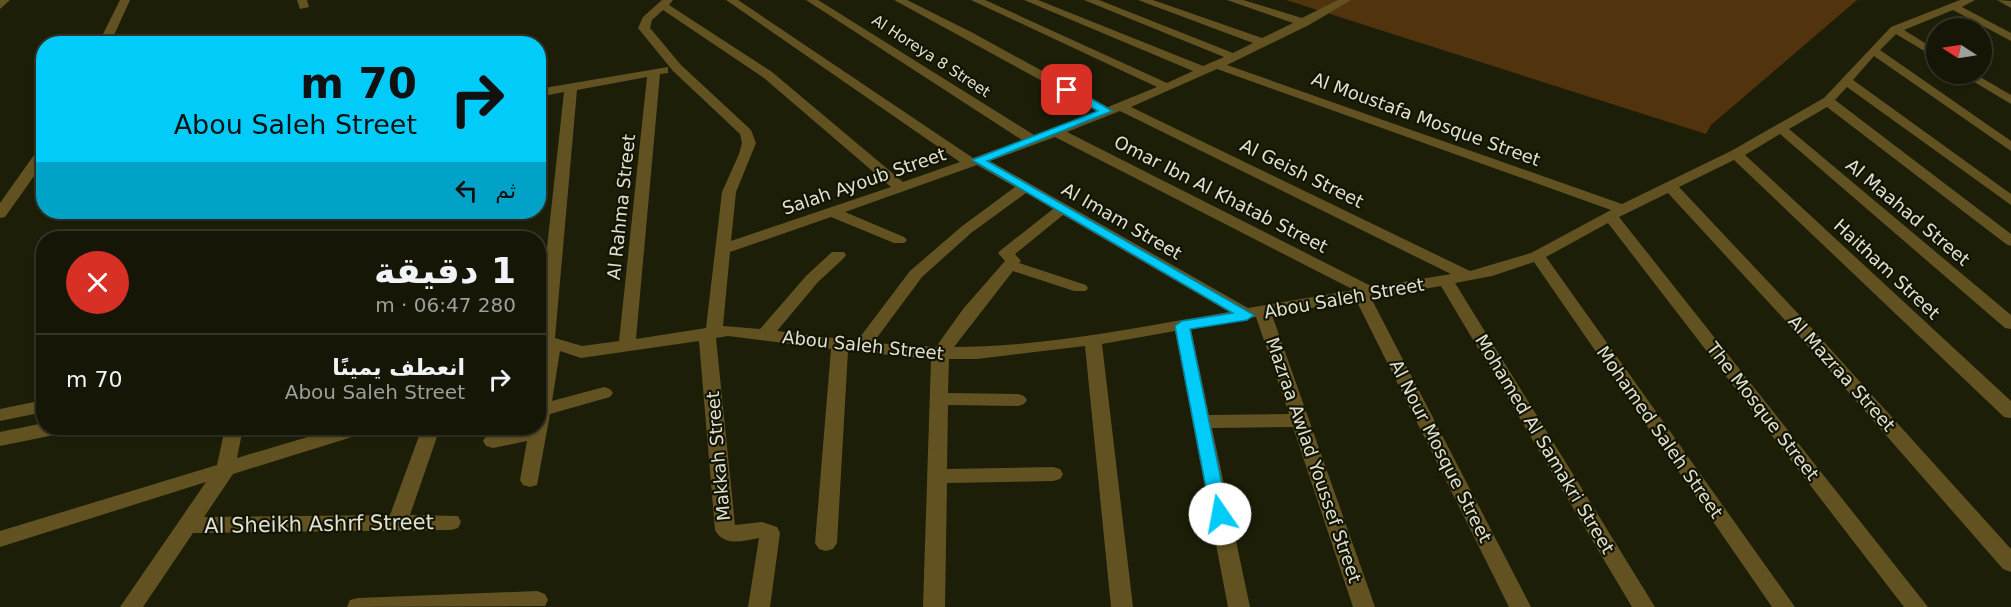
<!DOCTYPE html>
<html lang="ar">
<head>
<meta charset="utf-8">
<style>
  :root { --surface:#151606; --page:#1e1f10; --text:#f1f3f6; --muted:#9d9f9b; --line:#343528 }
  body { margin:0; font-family:"DejaVu Sans","Noto Naskh Arabic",sans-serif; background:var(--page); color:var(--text); direction:rtl; height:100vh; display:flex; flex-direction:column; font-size:22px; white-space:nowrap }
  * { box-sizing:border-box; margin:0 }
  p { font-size:20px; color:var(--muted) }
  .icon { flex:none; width:33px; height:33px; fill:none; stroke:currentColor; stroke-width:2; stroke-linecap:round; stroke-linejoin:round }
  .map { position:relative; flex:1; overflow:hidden; direction:ltr }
  .panel { position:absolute; left:36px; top:231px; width:510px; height:204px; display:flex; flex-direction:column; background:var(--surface); border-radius:24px; box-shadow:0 2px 4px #0004,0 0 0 2px var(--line); direction:rtl }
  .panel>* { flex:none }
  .banner { position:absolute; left:36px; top:36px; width:510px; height:183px; border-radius:24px; box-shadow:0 2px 4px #0004,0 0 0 2px var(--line); direction:rtl; background:#00cbf9; color:#111; overflow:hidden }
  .needle { width:39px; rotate:282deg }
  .buttons { position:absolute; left:1926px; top:18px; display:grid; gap:12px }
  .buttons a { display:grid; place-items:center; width:66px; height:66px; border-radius:50%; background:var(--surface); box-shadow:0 2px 4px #0004,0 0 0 2px var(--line); font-size:30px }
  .pin { position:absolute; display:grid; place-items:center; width:51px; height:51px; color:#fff; margin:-26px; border-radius:12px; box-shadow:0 3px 9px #0006 }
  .me { position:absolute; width:66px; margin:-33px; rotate:348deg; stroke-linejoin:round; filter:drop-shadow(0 0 4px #0008) }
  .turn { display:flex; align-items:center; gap:21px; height:126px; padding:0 30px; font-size:27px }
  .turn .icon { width:78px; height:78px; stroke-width:2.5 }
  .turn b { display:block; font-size:42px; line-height:51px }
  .then { display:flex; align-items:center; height:57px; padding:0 30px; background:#0003; gap:12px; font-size:22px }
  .round { display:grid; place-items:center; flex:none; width:63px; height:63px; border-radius:32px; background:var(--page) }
  .overview { display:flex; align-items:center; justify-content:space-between; height:102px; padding:0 30px }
  h1 { font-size:36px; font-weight:800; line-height:45px }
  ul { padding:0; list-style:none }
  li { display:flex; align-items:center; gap:18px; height:90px; padding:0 30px; border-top:2px solid var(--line) }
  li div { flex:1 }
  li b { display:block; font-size:22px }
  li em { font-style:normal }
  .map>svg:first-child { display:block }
  .green { fill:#51340e }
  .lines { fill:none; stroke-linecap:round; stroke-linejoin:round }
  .minor { fill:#625221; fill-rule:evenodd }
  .route { fill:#00cbf9; stroke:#0084a2; stroke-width:1.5 }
  .labels { text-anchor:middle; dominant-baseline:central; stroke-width:4.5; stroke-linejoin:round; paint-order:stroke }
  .far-street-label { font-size:15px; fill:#dfe1d3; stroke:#131502 }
  .street-label { font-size:18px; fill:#dfe1d3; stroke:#131502 }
  .near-street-label { font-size:21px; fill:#dfe1d3; stroke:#131502 }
</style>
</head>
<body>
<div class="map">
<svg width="2011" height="607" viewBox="0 0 2011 607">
  <rect width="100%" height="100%" fill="#1c1e08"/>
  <polygon class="green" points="1286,0 1857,0 1711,125 1706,134"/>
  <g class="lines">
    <g class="minor">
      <polygon points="0,0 10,0 0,9"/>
      <polygon points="120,0 130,0 110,44 98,44"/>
      <polygon points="297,0 307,0 309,7 300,9"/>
      <path d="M 662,0 L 673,0 L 669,5 L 772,72 L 903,182 L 960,162 L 726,0 L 738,0 L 973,158 L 1022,140 L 806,0 L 818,0 L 1034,135 L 1097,111 L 894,0 L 907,0 L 973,33 L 1108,107 L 1157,87 L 971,0 L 985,0 L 1167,83 L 1193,71 L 1024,0 L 1038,0 L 1203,66 L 1224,57 L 1084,0 L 1099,0 L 1233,53 L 1253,43 L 1138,0 L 1153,0 L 1262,38 L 1293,23 L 1227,0 L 1243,0 L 1302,18 L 1338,0 L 1351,0 L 1309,25 L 1227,65 L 1622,204 L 1731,151 L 1824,98 L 1891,27 L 1960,0 L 1975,0 L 1962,7 L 2011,33 L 2011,41 L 1953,10 L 1904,30 L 1936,50 L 1936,58 L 1896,34 L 1880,50 L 2011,141 L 2011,151 L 1874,56 L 1853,80 L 2011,194 L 2011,205 L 1847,87 L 1835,100 L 2011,234 L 2011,246 L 2006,244 L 1827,107 L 1789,129 L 2011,315 L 2011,329 L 2005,328 L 1780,134 L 1745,155 L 2011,401 L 2011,418 L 2004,417 L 1734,160 L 1679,187 L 1806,322 L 2011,549 L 2011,572 L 2003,569 L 1794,330 L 1668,193 L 1619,217 L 1928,607 L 1904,607 L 1608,223 L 1546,257 L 1795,607 L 1772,607 L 1534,262 L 1492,276 L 1455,283 L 1655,607 L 1632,607 L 1441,286 L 1371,298 L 1531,607 L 1509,607 L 1356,300 L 1272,315 L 1375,607 L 1353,607 L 1293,427 L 1212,428 L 1250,607 L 1228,607 L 1175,331 L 1102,344 L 1133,607 L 1111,607 L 1085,346 L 977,359 L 949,359 L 948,393 L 1018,394 L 1024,396 L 1027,400 L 1024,404 L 1018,406 L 948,405 L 947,469 L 1053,467 L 1060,469 L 1063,474 L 1060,479 L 1053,481 L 947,483 L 945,607 L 923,607 L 931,359 L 848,351 L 837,543 L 833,549 L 826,551 L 819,549 L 815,543 L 831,349 L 728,336 L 716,338 L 735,525 L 762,522 L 777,527 L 780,533 L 770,607 L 748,607 L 759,538 C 743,541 724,547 715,530 L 699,341 L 581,358 L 560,351 L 552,401 L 604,387 L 610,389 L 613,393 L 610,397 L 550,414 L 537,485 L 530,487 L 523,485 L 520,480 L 527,441 L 493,448 L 486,446 L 483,441 L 486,436 L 493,434 L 538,428 L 538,376 L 544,346 L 538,344 L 538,330 L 564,92 L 538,97 L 538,89 L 668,67 L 668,73 L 660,74 L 636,339 L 706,328 L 722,192 L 739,154 L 742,143 L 740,134 L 673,71 L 638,28 L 643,17 ZM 663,10 L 764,78 L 891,187 L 731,241 L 736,192 L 756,143 L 751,130 L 681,65 L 650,28 L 652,20 ZM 1217,69 L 1611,210 L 1531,253 L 1470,271 L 1131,107 ZM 647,77 L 619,341 L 582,346 L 555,338 L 577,90 ZM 1120,111 L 1451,274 L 1373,287 L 1067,132 ZM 1055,137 L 1354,290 L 1248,308 L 990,161 ZM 977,165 L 1015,187 L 961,227 L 910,271 L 857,341 L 777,331 L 818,282 L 844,258 L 846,255 L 844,252 L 832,252 L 806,276 L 760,329 L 723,326 L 730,252 L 831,217 L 894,243 L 904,243 L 907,240 L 904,237 L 845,212 ZM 1026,193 L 1053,209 L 1001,250 L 998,253 L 1005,261 L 963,309 L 936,347 L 873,343 L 922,277 L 971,233 ZM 1063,215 L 1229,312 C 1138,327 1046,347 954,347 L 1013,271 L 1074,291 L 1086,291 L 1088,288 L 1086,285 L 1019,263 L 1021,261 L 1015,254 ZM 1256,317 L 1289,414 L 1209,415 L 1191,329 Z"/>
      <polygon points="1997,0 2011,1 2011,8"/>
      <polygon points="1961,74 1975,74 2011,95 2011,104"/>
      <polygon points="44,147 44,162 5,217 0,218 0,203 39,148"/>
      <polygon points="44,400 44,412 0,421 0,409"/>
      <polygon points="44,423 44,428 63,428 61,433 54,435 0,446 0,432"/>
      <polygon points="225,428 243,428 237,458 338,428 367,428 365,433 233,474 204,517 390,515 422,428 440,428 410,515 458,516 461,522 458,528 451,530 193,533 143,607 120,607 206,482 0,547 0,531 217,465"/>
      <polygon points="537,591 545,594 548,600 545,606 347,607 350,600 358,598"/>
    </g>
  </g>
  <polygon class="route" points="1063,87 1071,87 1112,111 987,161 1254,315 1247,320 1190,329 1228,514 1225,519 1214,519 1211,514 1175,326 1182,321 1233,313 972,160 1098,111 1063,92"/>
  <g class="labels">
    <g class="far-street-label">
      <text transform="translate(931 56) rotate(33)">Al Horeya 8 Street</text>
    </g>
    <g class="street-label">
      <text transform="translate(1426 119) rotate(20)">Al Moustafa Mosque Street</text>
      <text transform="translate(1302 173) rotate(26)">Al Geish Street</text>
      <text transform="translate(864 181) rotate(-19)">Salah Ayoub Street</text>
      <text transform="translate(1221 194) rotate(27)">Omar Ibn Al Khatab Street</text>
      <text transform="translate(621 207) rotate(-84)">Al Rahma Street</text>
      <text transform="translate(1908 212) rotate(40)">Al Maahad Street</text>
      <text transform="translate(1122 221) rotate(30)">Al Imam Street</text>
      <text transform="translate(1887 269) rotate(43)">Haitham Street</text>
      <text transform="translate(1344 298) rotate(-10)">Abou Saleh Street</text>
      <text transform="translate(863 345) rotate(6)">Abou Saleh Street</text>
      <text transform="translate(1842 373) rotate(48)">Al Mazraa Street</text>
      <text transform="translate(1763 411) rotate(52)">The Mosque Street</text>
      <text transform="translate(1660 432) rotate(55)">Mohamed Saleh Street</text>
      <text transform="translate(1545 444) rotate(59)">Mohamed Al Samakri Street</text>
      <text transform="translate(1441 451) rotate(63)">Al Nour Mosque Street</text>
      <text transform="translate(718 456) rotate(-95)">Makkah Street</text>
      <text transform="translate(1314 460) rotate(71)">Mazraa Awlad Youssef Street</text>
    </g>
    <g class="near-street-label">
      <text transform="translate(319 524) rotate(-1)">Al Sheikh Ashrf Street</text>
    </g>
  </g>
</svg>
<div class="buttons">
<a><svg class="needle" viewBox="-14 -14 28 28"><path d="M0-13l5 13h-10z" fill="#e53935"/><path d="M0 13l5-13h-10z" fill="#9d9f9b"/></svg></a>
</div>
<div class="pin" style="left:1067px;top:90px;background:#d93025"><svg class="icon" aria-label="arrive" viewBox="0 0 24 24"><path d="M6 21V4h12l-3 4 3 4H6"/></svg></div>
<svg class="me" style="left:1220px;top:514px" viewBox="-20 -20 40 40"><circle r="19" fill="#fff"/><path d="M0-13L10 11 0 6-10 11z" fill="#00cbf9"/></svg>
<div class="banner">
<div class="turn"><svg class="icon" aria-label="right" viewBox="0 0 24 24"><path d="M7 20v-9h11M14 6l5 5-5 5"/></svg><div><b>70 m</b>Abou Saleh Street</div></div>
<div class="then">ثم<svg class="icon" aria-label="left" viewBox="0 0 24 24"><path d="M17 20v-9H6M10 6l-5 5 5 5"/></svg></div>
</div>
<section class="panel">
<div class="overview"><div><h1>1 دقيقة</h1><p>280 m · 06:47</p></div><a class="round" style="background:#d93025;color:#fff"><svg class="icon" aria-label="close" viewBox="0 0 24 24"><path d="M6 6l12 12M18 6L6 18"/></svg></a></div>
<ul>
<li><svg class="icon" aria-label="right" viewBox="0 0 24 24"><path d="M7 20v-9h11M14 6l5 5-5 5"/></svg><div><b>انعطف يمينًا</b><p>Abou Saleh Street</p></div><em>70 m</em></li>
</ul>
</section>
</div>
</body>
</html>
